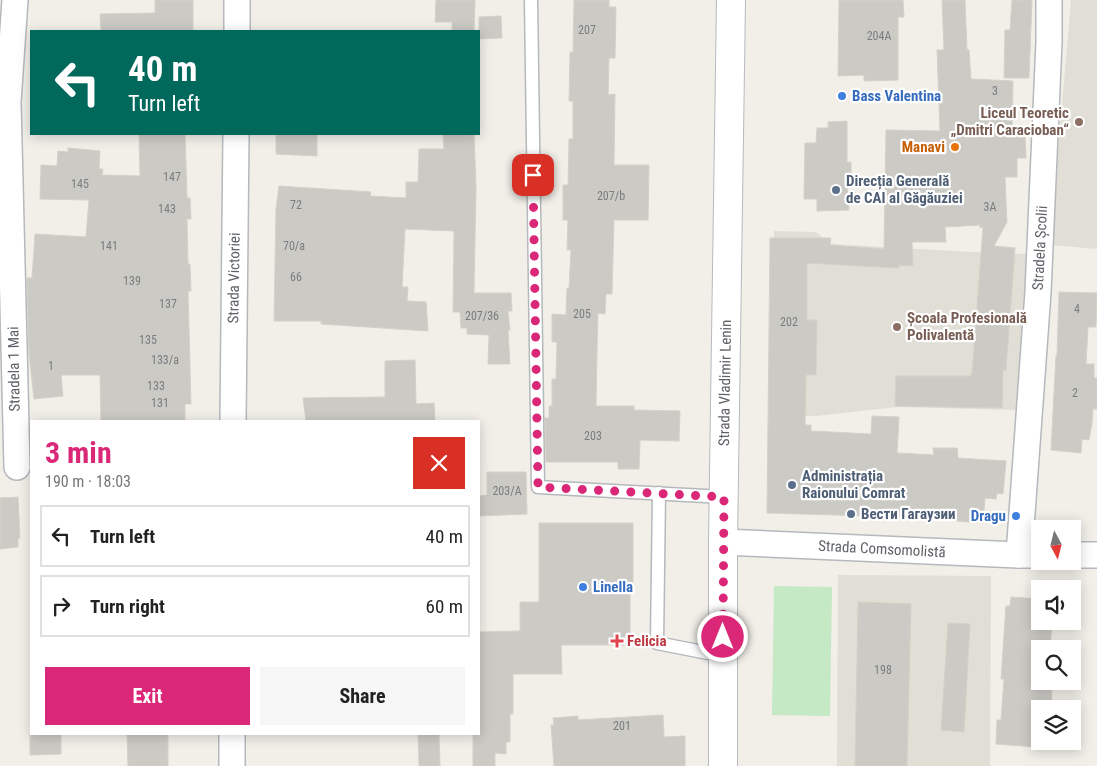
<!DOCTYPE html>
<html lang="en">
<head>
<meta charset="utf-8">
<style>
  :root { --surface:#fff; --page:#f6f6f6; --text:#222; --muted:#767676; --line:#e0e0e0; --accent:#db2777 }
  body { margin:0; font-family:"Roboto Condensed",sans-serif; background:var(--page); color:var(--text); height:100vh; display:flex; flex-direction:column; font-size:19px; white-space:nowrap }
  * { box-sizing:border-box; margin:0 }
  p { font-size:16px; color:var(--muted) }
  .icon { flex:none; width:28px; height:28px; fill:none; stroke:currentColor; stroke-width:2; stroke-linecap:round; stroke-linejoin:round }
  .map { position:relative; flex:1; overflow:hidden }
  .sheet { position:absolute; left:30px; top:420px; width:450px; height:315px; display:flex; flex-direction:column; background:var(--surface); border-radius:0px; box-shadow:0 2px 12px #0003 }
  .sheet>* { flex:none }
  .top-card { position:absolute; left:30px; top:30px; width:450px; height:105px; border-radius:0px; box-shadow:0 2px 12px #0003; background:#00695c; color:#fff; overflow:hidden }
  .needle { width:32px; rotate:173deg }
  .controls { position:absolute; left:1031px; top:520px; display:grid; gap:10px }
  .controls a { display:grid; place-items:center; width:50px; height:50px; border-radius:0px; background:var(--surface); box-shadow:0 2px 12px #0003; font-size:25px }
  .pin { position:absolute; display:grid; place-items:center; width:42px; height:42px; color:#fff; margin:-21px; border-radius:10px; box-shadow:0 2px 8px #0006 }
  .me { position:absolute; width:55px; margin:-28px; rotate:0deg; stroke-linejoin:round; filter:drop-shadow(0 0 4px #0008) }
  .turn { display:flex; align-items:center; gap:18px; height:105px; padding:0 15px; font-size:22px }
  .turn .icon { width:65px; height:65px; stroke-width:2.5 }
  .turn b { display:block; font-size:35px; line-height:42px }
  .round { display:grid; place-items:center; flex:none; width:52px; height:52px; border-radius:0px; background:var(--page) }
  .head { display:flex; align-items:center; justify-content:space-between; height:85px; padding:0 15px }
  h1 { font-size:30px; font-weight:700; line-height:38px; color:var(--accent) }
  .action { display:flex; gap:10px; margin-top:auto; padding:10px 15px }
  .action a { flex:1; height:58px; border-radius:0px; background:var(--accent); color:#fff; font-size:20px; font-weight:700; line-height:58px; text-align:center }
  .action a+a { background:var(--page); color:var(--text) }
  ul { padding:0; list-style:none }
  li { display:flex; align-items:center; gap:15px; height:62px; margin:0 10px 8px; padding:0 5px; border:2px solid var(--line); border-radius:0px }
  li div { flex:1 }
  li b { display:block; font-size:19px }
  li em { font-style:normal }
  .map>svg:first-child { display:block }
  .education { fill:#e1ded6 }
  .green { fill:#c5e8c5 }
  .building { fill:#cccac5; stroke:#d6d1c6 }
  .lines { fill:none; stroke-linecap:round; stroke-linejoin:round }
  .lane-casing { stroke:#b5b8bc; stroke-width:15 }
  .street-casing { stroke:#b5b8bc; stroke-width:28 }
  .secondary-casing { stroke:#b6babf; stroke-width:30 }
  .lane { stroke:#fff; stroke-width:12 }
  .street { stroke:#fff; stroke-width:25 }
  .secondary { stroke:#fff; stroke-width:28 }
  .route { stroke:#db2777; stroke-width:9; stroke-dasharray:0 16.2 }
  .shop-dot { fill:#3f7fe0; stroke:#fff; stroke-width:2 }
  .education-dot { fill:#8d6e63; stroke:#fff; stroke-width:2 }
  .food-dot { fill:#e8710a; stroke:#fff; stroke-width:2 }
  .service-dot { fill:#5c6f8a; stroke:#fff; stroke-width:2 }
  .health-dot { fill:#e0444e; stroke:#fff; stroke-width:2 }
  .labels { text-anchor:middle; dominant-baseline:central; stroke-width:4.5; stroke-linejoin:round; paint-order:stroke }
  .number-label { font-size:12px; fill:#7a7d7f }
  .shop-label { font-size:15px; font-weight:bold; fill:#366cbe; stroke:#fff; text-anchor:start }
  .education-label { font-size:15px; font-weight:bold; fill:#785e54; stroke:#fff; text-anchor:end }
  .food-label { font-size:15px; font-weight:bold; fill:#c56008; stroke:#fff; text-anchor:end }
  .service-label { font-size:15px; font-weight:bold; fill:#4e5e75; stroke:#fff; text-anchor:start }
  .street-label { font-size:15px; fill:#5f6368; stroke:#fff }
  .health-label { font-size:15px; font-weight:bold; fill:#be3a42; stroke:#fff; text-anchor:start }
</style>
</head>
<body>
<div class="map">
<svg width="1097" height="766" viewBox="0 0 1097 766">
  <rect width="100%" height="100%" fill="#f1efe8"/>
  <g class="education">
    <polygon points="1071,0 1097,0 1097,249 1050,245"/>
    <polygon points="774,231 816,232 830,244 990,253 1028,254 1016,410 897,407 816,416 769,416"/>
    <polygon points="838,575 991,576 990,766 837,766"/>
  </g>
  <polygon class="green" points="774,586 832,587 830,716 772,715"/>
  <g class="building">
    <polygon points="155,0 193,0 193,31 101,31 100,14 155,13"/>
    <polygon points="436,0 475,0 474,31 452,31 452,22 435,22"/>
    <polygon points="574,0 609,0 609,7 616,7 615,58 609,58 608,95 615,94 614,165 649,165 648,220 614,220 612,294 606,294 605,314 598,313 597,351 596,406 634,406 634,410 680,411 679,441 640,440 639,469 618,469 618,462 546,462 545,418 549,418 549,406 552,406 552,379 556,379 557,342 552,342 552,314 566,315 567,288 569,288 571,250 567,250 568,220 563,220 563,185 568,185 569,139 573,139 573,101 569,101 570,52 573,52"/>
    <polygon points="839,0 903,0 904,17 898,17 898,80 864,81 864,75 838,76"/>
    <polygon points="942,0 965,0 967,49 969,50 971,79 1013,81 1012,134 1025,134 1026,158 1017,158 1017,177 1005,177 1007,222 994,246 1015,248 1006,370 1003,370 1002,408 895,406 896,376 971,376 972,373 983,227 980,228 980,225 945,227 946,242 912,242 913,266 899,265 899,268 807,263 807,320 817,320 816,375 806,375 805,425 811,425 811,431 871,434 872,416 899,417 897,453 934,455 933,448 957,448 958,458 1006,461 1003,494 997,493 996,499 985,498 983,523 906,517 767,513 770,238 831,238 830,245 884,249 886,130 940,131 937,50 944,50"/>
    <polygon points="1012,0 1032,0 1029,78 1004,78 1005,30 1010,30"/>
    <polygon points="501,16 502,38 479,39 479,17"/>
    <polygon points="847,121 847,162 851,162 851,179 847,179 849,210 817,211 817,199 804,199 805,143 816,143 817,128 828,128 828,122"/>
    <polygon points="139,134 185,134 187,198 190,198 191,219 187,219 188,264 190,264 191,291 188,291 191,404 185,404 185,421 101,421 100,375 61,375 63,396 34,399 29,353 27,278 32,278 35,234 86,237 89,200 40,199 41,165 57,166 58,151 68,152 68,148 100,151 99,169 103,169 102,175 140,176"/>
    <polygon points="276,134 317,134 317,156 276,154"/>
    <polygon points="443,134 474,134 476,187 474,293 511,293 512,311 508,311 510,330 508,330 510,364 488,364 489,335 467,334 467,328 461,328 460,312 453,312 454,231 405,229 402,287 408,287 407,301 426,302 428,331 321,324 321,321 274,321 276,209 279,186 371,192 370,196 406,198 406,182 418,182 419,149 444,149"/>
    <polygon points="1059,292 1097,293 1096,327 1088,327 1086,364 1094,364 1094,378 1097,378 1097,409 1093,409 1092,423 1089,440 1082,439 1081,453 1051,450 1056,356 1057,356"/>
    <polygon points="415,360 416,404 434,403 435,421 306,421 303,398 385,397 385,361"/>
    <polygon points="487,472 526,472 527,514 479,516 479,496 487,495"/>
    <polygon points="18,497 20,538 18,538 18,547 0,549 0,498"/>
    <polygon points="539,523 633,523 633,585 630,585 630,645 561,645 562,674 513,674 513,714 510,714 510,742 506,742 506,754 495,753 495,766 473,766 473,734 479,734 479,632 520,631 520,602 539,602"/>
    <polygon points="1011,597 1040,599 1040,621 1052,621 1050,649 1040,649 1040,681 1047,681 1047,689 1052,689 1051,709 1040,709 1040,741 1049,741 1048,748 996,744 997,720 1001,720 1004,679 1001,679 1006,606 1010,606"/>
    <polygon points="858,602 911,604 907,766 855,766"/>
    <polygon points="948,623 970,624 964,732 941,730"/>
    <polygon points="663,715 664,737 685,736 685,766 554,766 551,725 554,725 553,718 578,716 578,720"/>
    <polygon points="30,734 61,734 61,754 30,755"/>
    <polygon points="127,734 168,734 168,766 128,766"/>
    <polygon points="418,734 439,734 440,766 419,766"/>
  </g>
  <g class="lines">
    <g class="lane-casing">
      <g id="lane">
        <polyline points="531,0 538,487 724,497"/>
        <polyline points="659,493 657,643 723,656"/>
      </g>
    </g>
    <g class="street-casing">
      <g id="street">
        <polyline points="15,0 8,102 17,467"/>
        <polyline points="237,31 237,0"/>
        <polyline points="233,421 236,134"/>
        <polyline points="723,542 1019,555 1040,555"/>
        <polyline points="1019,555 1038,292 1049,42 1049,0"/>
        <polyline points="1072,555 1097,555"/>
        <polyline points="232,734 232,766"/>
      </g>
    </g>
    <g class="secondary-casing">
      <polyline id="secondary" points="723,766 723,542 731,0"/>
    </g>
    <use href="#lane" class="lane"/>
    <use href="#street" class="street"/>
    <use href="#secondary" class="secondary"/>
  </g>
  <g class="lines">
    <polyline class="route" points="533,175 538,487 724,497 723,637"/>
  </g>
  <g class="shop-dot">
    <circle cx="842" cy="96" r="5"/>
    <circle cx="1016" cy="516" r="5"/>
    <circle cx="583" cy="587" r="5"/>
  </g>
  <g class="education-dot">
    <circle cx="1079" cy="122" r="5"/>
    <circle cx="897" cy="327" r="5"/>
  </g>
  <circle class="food-dot" cx="955" cy="147" r="5"/>
  <g class="service-dot">
    <circle cx="836" cy="190" r="5"/>
    <circle cx="792" cy="485" r="5"/>
    <circle cx="851" cy="514" r="5"/>
  </g>
  <path class="health-dot" d="M614.5 633.5h5v5h5v5h-5v5h-5v-5h-5v-5h5z"/>
  <g class="labels">
    <g class="number-label">
      <text x="587" y="30">207</text>
      <text x="879" y="36">204A</text>
      <text x="995" y="91">3</text>
      <text x="172" y="177">147</text>
      <text x="80" y="184">145</text>
      <text x="611" y="196">207/b</text>
      <text x="296" y="205">72</text>
      <text x="990" y="207">3A</text>
      <text x="167" y="209">143</text>
      <text x="109" y="246">141</text>
      <text x="294" y="246">70/a</text>
      <text x="296" y="277">66</text>
      <text x="132" y="281">139</text>
      <text x="168" y="304">137</text>
      <text x="1077" y="309">4</text>
      <text x="582" y="314">205</text>
      <text x="482" y="316">207/36</text>
      <text x="789" y="322">202</text>
      <text x="148" y="340">135</text>
      <text x="165" y="360">133/a</text>
      <text x="51" y="366">1</text>
      <text x="156" y="386">133</text>
      <text x="1075" y="393">2</text>
      <text x="160" y="403">131</text>
      <text x="593" y="436">203</text>
      <text x="507" y="491">203/A</text>
      <text x="883" y="670">198</text>
      <text x="622" y="726">201</text>
    </g>
    <g class="shop-label">
      <text x="852" y="96">Bass Valentina</text>
      <text x="1006" y="516" text-anchor="end">Dragu</text>
      <text x="593" y="587">Linella</text>
    </g>
    <g class="education-label">
      <text x="1069" y="113">Liceul Teoretic<tspan x="1069" dy="17">„Dmitri Caracioban“</tspan></text>
      <text x="907" y="318" text-anchor="start">Școala Profesională<tspan x="907" dy="17">Polivalentă</tspan></text>
    </g>
    <g class="food-label">
      <text x="945" y="147">Manavi</text>
    </g>
    <g class="service-label">
      <text x="846" y="181">Direcția Generală<tspan x="846" dy="17">de CAI al Găgăuziei</tspan></text>
      <text x="802" y="476">Administrația<tspan x="802" dy="17">Raionului Comrat</tspan></text>
      <text x="861" y="514">Вести Гагаузии</text>
    </g>
    <g class="street-label">
      <text transform="translate(1040 248) rotate(-87)">Stradela Școlii</text>
      <text transform="translate(234 278) rotate(-89)">Strada Victoriei</text>
      <text transform="translate(14 369) rotate(-91)">Stradela 1 Mai</text>
      <text transform="translate(725 383) rotate(-89)">Strada Vladimir Lenin</text>
      <text transform="translate(882 549) rotate(3)">Strada Comsomolistă</text>
    </g>
    <g class="health-label">
      <text x="627" y="641">Felicia</text>
    </g>
  </g>
</svg>
<div class="controls">
<a><svg class="needle" viewBox="-14 -14 28 28"><path d="M0-13l5 13h-10z" fill="#e53935"/><path d="M0 13l5-13h-10z" fill="#767676"/></svg></a>
<a><svg class="icon" aria-label="sound" viewBox="0 0 24 24"><path d="M4 9h4l5-4v14l-5-4H4zM17 9q2 3 0 6"/></svg></a>
<a><svg class="icon" aria-label="search" viewBox="0 0 24 24"><circle cx="10" cy="10" r="6"/><path d="M15 15l6 6"/></svg></a>
<a><svg class="icon" aria-label="layers" viewBox="0 0 24 24"><path d="M12 4l9 5-9 5-9-5zM3 14l9 5 9-5"/></svg></a>
</div>
<div class="pin" style="left:533px;top:175px;background:#d93025"><svg class="icon" aria-label="arrive" viewBox="0 0 24 24"><path d="M6 21V4h12l-3 4 3 4H6"/></svg></div>
<svg class="me" style="left:723px;top:637px" viewBox="-20 -20 40 40"><circle r="17" fill="#db2777" stroke="#fff" stroke-width="3"/><path d="M0-11L8 9 0 5-8 9z" fill="#fff"/></svg>
<div class="top-card">
<div class="turn"><svg class="icon" aria-label="left" viewBox="0 0 24 24"><path d="M17 20v-9H6M10 6l-5 5 5 5"/></svg><div><b>40 m</b>Turn left</div></div>
</div>
<section class="sheet">
<div class="head"><div><h1>3 min</h1><p>190 m · 18:03</p></div><a class="round" style="background:#d93025;color:#fff"><svg class="icon" aria-label="close" viewBox="0 0 24 24"><path d="M6 6l12 12M18 6L6 18"/></svg></a></div>
<ul>
<li><svg class="icon" aria-label="left" viewBox="0 0 24 24"><path d="M17 20v-9H6M10 6l-5 5 5 5"/></svg><div><b>Turn left</b></div><em>40 m</em></li>
<li><svg class="icon" aria-label="right" viewBox="0 0 24 24"><path d="M7 20v-9h11M14 6l5 5-5 5"/></svg><div><b>Turn right</b></div><em>60 m</em></li>
</ul>
<div class="action"><a>Exit</a><a>Share</a></div>
</section>
</div>
</body>
</html>
